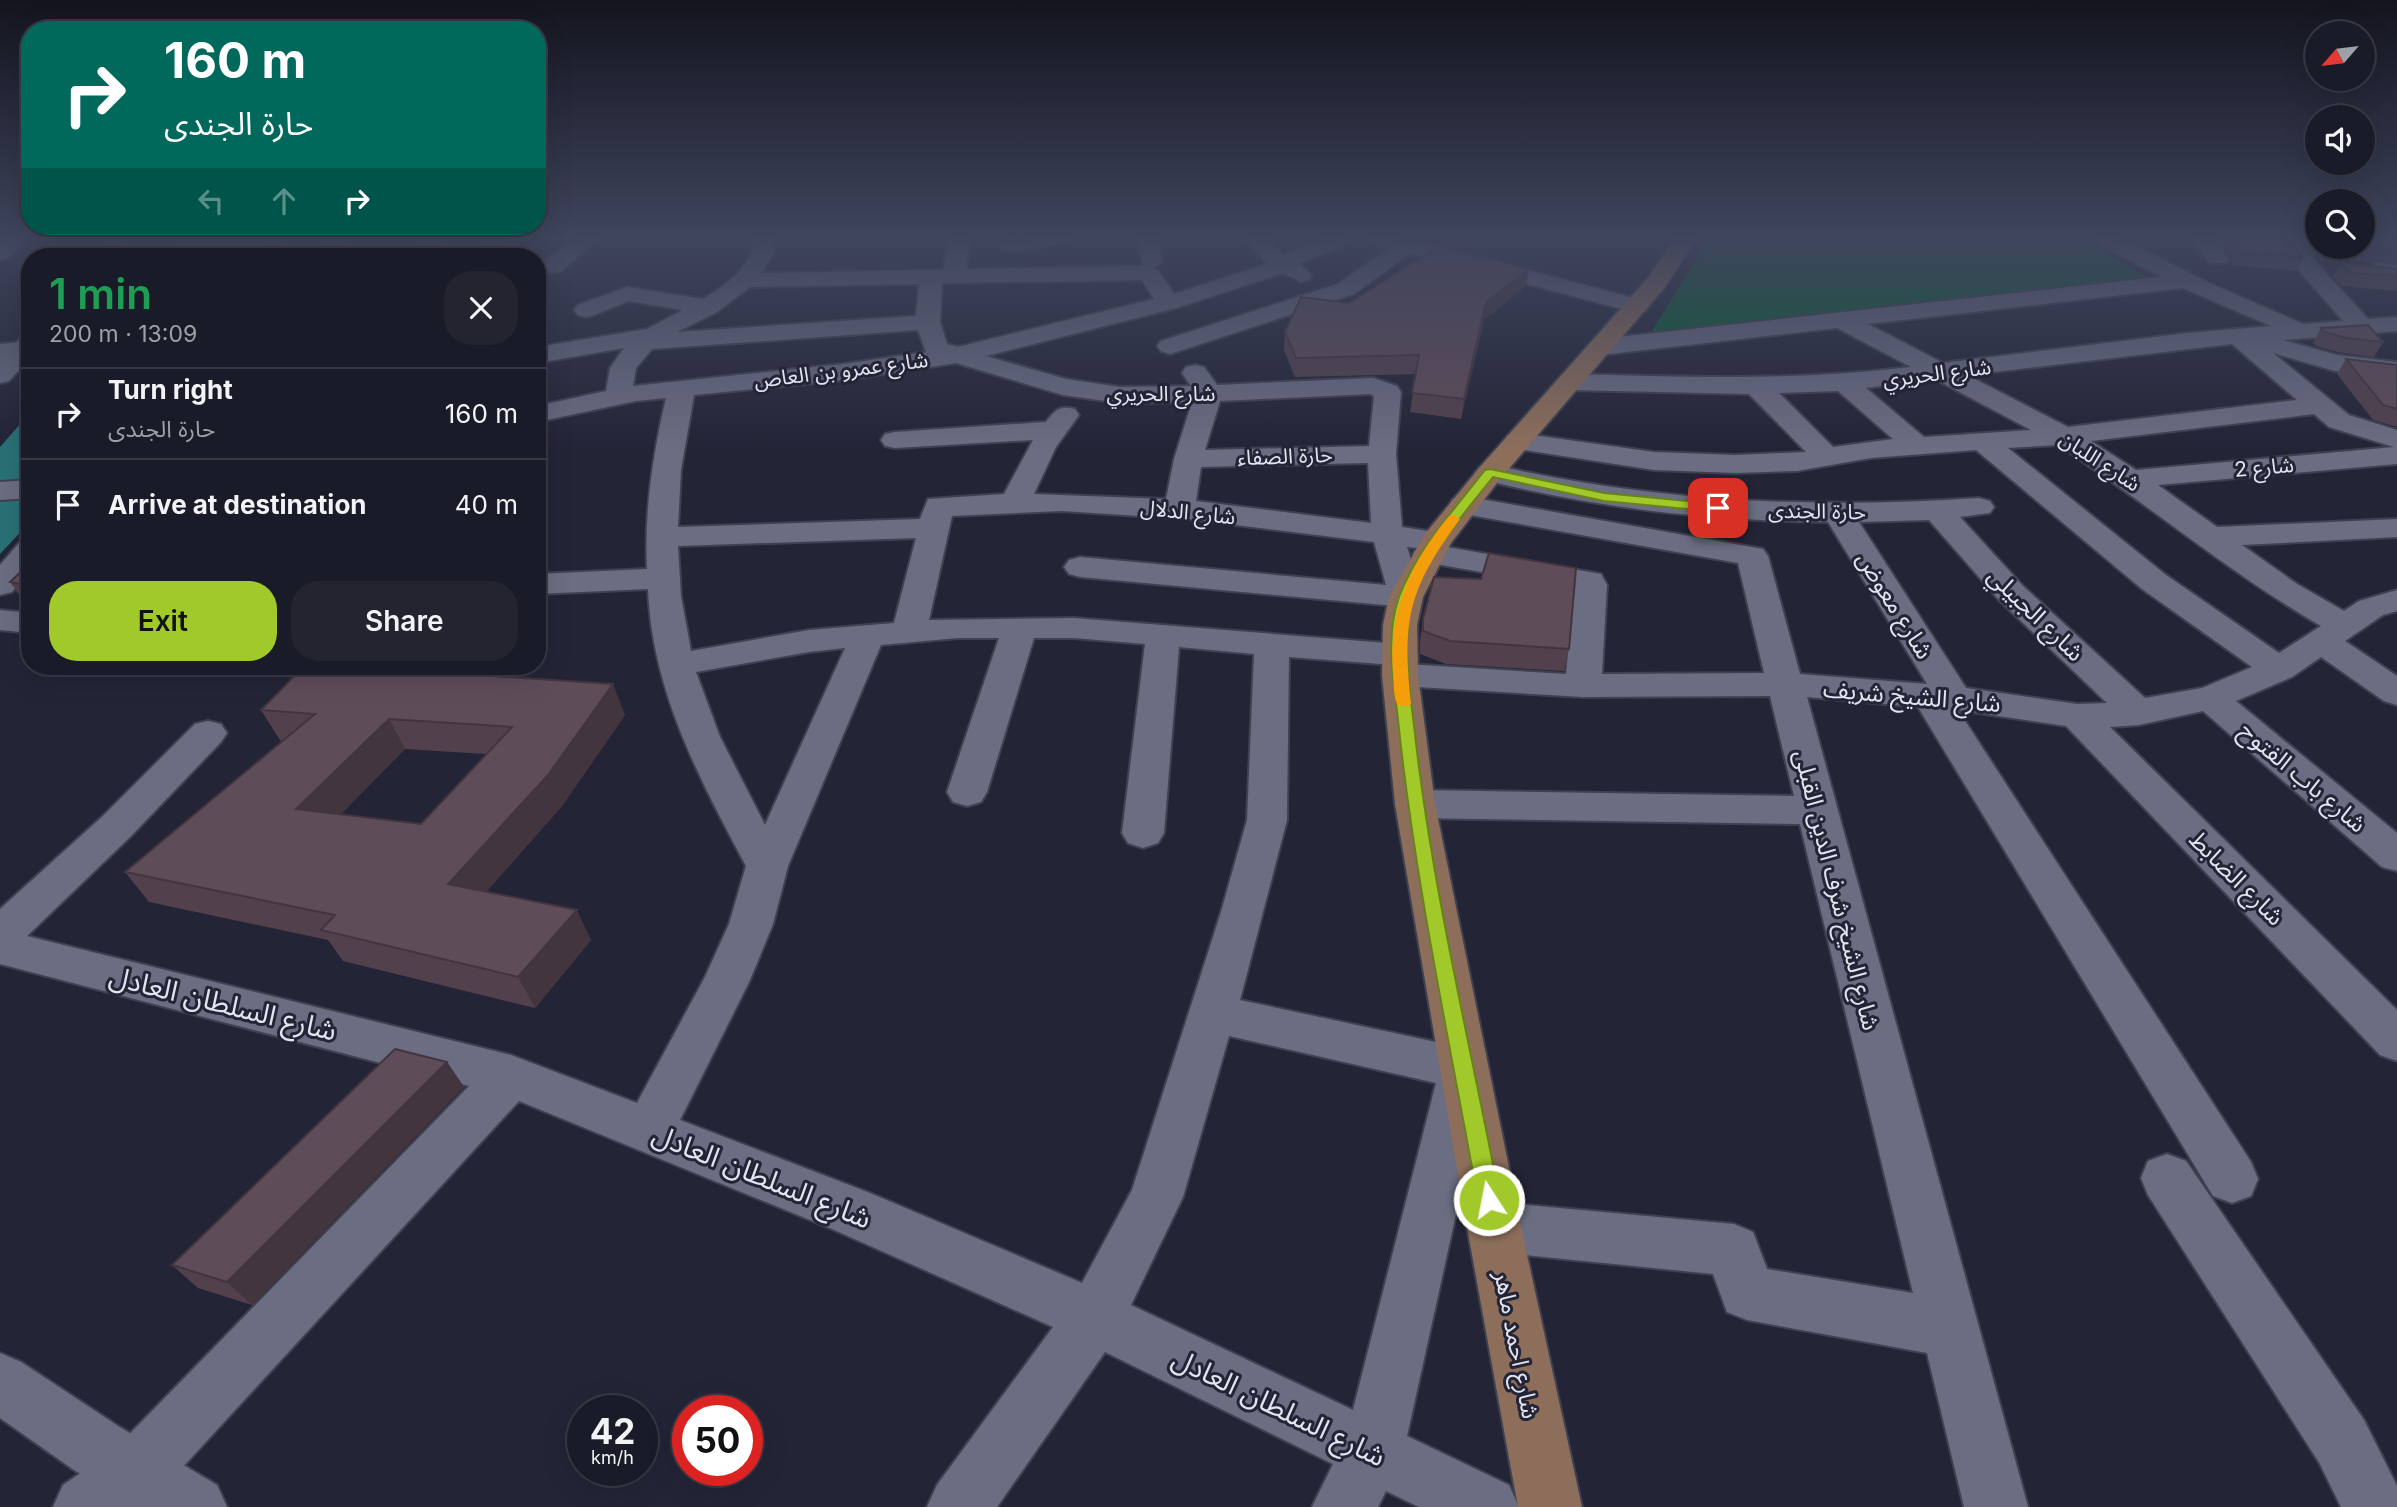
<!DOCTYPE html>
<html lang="en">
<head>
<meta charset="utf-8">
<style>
  :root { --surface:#1a1b28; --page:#232430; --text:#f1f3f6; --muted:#9fa1a8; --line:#383945; --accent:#a1c92a }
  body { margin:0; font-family:Inter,"Noto Sans Arabic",sans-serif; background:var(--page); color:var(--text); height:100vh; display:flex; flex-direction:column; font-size:26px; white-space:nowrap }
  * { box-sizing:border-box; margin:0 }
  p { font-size:23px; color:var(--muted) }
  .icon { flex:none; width:38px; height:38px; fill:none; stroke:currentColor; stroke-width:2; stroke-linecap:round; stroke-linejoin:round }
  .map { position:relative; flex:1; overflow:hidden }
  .drawer { position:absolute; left:21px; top:248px; width:525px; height:427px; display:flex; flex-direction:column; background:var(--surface); border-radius:28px; box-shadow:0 7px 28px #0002,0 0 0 2px var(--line) }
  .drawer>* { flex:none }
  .guide { position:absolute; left:21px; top:21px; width:525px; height:214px; border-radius:28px; box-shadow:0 7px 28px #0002,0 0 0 2px var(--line); background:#00695c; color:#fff; overflow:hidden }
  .needle { width:46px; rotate:242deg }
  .buttons { position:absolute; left:2305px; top:21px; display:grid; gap:14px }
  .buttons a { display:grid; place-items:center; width:70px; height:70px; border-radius:50%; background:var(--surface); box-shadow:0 7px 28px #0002,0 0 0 2px var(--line); font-size:35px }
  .speed { position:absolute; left:567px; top:1395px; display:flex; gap:14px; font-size:35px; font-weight:700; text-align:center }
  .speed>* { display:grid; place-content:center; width:91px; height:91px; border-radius:50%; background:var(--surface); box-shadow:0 7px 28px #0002,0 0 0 2px var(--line); line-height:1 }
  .speed small { font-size:18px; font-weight:400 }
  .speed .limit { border:10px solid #d22; background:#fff; color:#111 }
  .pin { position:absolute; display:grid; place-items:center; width:60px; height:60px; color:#fff; margin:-30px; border-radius:14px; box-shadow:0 4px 10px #0006 }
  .me { position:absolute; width:77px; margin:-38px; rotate:349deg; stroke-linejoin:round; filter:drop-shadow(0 0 5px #0008) }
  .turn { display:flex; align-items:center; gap:24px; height:147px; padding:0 28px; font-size:32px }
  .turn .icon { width:91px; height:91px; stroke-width:2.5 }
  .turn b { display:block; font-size:49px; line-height:60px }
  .lanes { display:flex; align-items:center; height:66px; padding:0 28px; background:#0003; justify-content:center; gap:35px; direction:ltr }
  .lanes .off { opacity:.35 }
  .round { display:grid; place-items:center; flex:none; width:74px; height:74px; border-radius:28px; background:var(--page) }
  .headline { display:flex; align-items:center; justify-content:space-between; height:119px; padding:0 28px }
  h1 { font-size:42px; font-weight:600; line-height:52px; color:#1e9e55 }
  .cta { display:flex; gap:14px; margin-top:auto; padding:14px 28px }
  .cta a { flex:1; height:80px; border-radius:28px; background:var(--accent); color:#111; font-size:28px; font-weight:600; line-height:80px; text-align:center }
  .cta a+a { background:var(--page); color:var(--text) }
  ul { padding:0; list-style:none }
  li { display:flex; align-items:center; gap:21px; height:91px; padding:0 28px; border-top:2px solid var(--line) }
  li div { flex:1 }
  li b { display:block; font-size:26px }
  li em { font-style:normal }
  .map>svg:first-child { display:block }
  .green { fill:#035f2e }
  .water { fill:#297176 }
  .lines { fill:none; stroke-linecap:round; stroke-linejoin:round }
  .minor-casing { stroke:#3f4150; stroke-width:4 }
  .tertiary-casing { stroke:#3f4150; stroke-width:4 }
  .secondary-casing { stroke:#3f4150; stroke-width:4 }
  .minor { fill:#6b6d82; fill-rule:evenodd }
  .tertiary { fill:#6b6d82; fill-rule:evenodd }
  .secondary { fill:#8d6e5b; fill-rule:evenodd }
  .wall { fill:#52414d; fill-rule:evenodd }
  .shaded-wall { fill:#42353e }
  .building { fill:#5f4c59; stroke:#42353e; stroke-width:2; fill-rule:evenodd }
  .route { fill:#a1c92a; stroke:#69831b; stroke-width:2 }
  .slow { fill:#f59e0b }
  .labels { text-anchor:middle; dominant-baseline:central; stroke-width:6; stroke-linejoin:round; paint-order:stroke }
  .far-street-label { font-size:21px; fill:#e2e4f0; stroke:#232436 }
  .street-label { font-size:24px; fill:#e2e4f0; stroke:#232436 }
  .near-street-label { font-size:28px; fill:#e2e4f0; stroke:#232436 }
</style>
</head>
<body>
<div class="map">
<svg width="2397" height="1507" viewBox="0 0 2397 1507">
  <rect width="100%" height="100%" fill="#232436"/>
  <polygon class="green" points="1710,238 2079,238 2153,281 1671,332 1652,331"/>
  <g class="water">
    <polygon points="186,238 255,238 241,257 171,257"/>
    <polygon points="30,413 30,522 0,554 0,447"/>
  </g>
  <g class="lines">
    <g class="minor-casing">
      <g id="minor">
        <polygon points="5,238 29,238 8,258 0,260 0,242"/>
        <polygon points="326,238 349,238 332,257 309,257"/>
        <polygon points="423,238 448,238 426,257 401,257"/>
        <polygon points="487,238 510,238 492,257 469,257"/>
        <polygon points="575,238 600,238 560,272 544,272 541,267 544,262"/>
        <path d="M 753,238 L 775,238 L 773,254 L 761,273 L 943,270 L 949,238 L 971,238 L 966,269 L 1143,266 L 1136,238 L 1158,238 L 1162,262 L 1153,268 L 1158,270 L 1174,294 L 1267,264 L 1243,238 L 1266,238 L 1284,255 L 1320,238 L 1350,238 L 1347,243 L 1299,264 L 1312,275 L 1309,280 L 1301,282 L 1283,273 L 1176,308 L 986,356 L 1066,379 L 1120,387 L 1191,386 L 1182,373 L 1186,367 L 1195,365 L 1204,367 L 1217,385 L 1373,378 L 1397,386 L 1401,392 L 1396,454 L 1402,527 L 1447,534 L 1452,541 L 1447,547 L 1601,574 L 1607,585 L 1602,674 L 1764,673 L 1738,563 L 1464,514 L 1453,511 L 1449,505 L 1453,499 L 1464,496 L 1763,549 L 1768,556 L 1800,674 L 1927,684 L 1828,522 C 1709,521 1595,508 1480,479 L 1475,473 L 1480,467 L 1490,464 C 1652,502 1814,509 1979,498 L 1990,501 L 1994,507 L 1990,513 L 1960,517 L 2023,586 L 2145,698 L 2202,688 L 2252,667 L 2142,589 L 1976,450 L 1871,458 L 1797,471 L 1736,473 L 1654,470 L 1518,449 L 1508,447 L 1504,441 L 1508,435 L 1518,433 L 1654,452 L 1736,455 L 1806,452 L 1749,394 L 1570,390 L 1561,388 L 1557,382 L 1561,376 L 1570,374 C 1684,377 1798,381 1911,367 L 1837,328 L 1600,355 L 1591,352 L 1587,347 L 1591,342 L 1600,339 L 2162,277 L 2096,243 L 2093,238 L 2121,238 L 2207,282 L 2303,324 L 2343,321 L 2271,238 L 2294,238 L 2368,319 L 2397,317 L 2397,331 L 2283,340 L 2337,355 L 2397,362 L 2397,378 L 2335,371 L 2273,353 L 2349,415 L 2397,430 L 2397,464 L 2158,485 L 2217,527 L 2397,519 L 2397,537 L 2242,545 L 2297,584 L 2344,611 L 2359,601 L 2397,590 L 2397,611 L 2383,615 L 2345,641 L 2397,676 L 2397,705 L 2384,701 L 2321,657 L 2292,677 L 2236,701 L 2397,833 L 2397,871 L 2382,867 L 2203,711 L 2139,725 L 2110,727 L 2397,1010 L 2397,1061 L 2380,1055 L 2066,726 L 1958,710 L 2251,1162 L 2258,1179 L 2251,1196 L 2232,1203 L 2213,1196 L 1918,707 L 1807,697 L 2028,1507 L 1964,1507 L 1927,1353 L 1747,1320 L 1727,1312 L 1713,1274 L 1494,1252 L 1475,1245 L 1467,1227 L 1475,1209 L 1494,1202 L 1734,1224 L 1753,1232 L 1767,1269 L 1913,1293 L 1800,824 L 1415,818 L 1401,814 L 1395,804 L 1401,794 L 1415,790 L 1794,796 L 1770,696 L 1583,697 L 1400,686 L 1387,683 L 1382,675 L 1387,667 L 1394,665 L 1289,657 L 1287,820 L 1240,1000 L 1464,1048 L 1481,1054 L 1488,1069 L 1407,1436 L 1509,1485 L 1519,1507 L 1419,1507 L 1386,1491 L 1378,1507 L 1312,1507 L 1333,1464 L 1105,1352 L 997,1507 L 927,1507 L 937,1485 L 1053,1327 L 832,1229 L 519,1101 L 158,1494 L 139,1507 L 53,1507 L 63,1485 L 114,1450 L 469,1086 L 0,964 L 0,909 L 103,816 L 195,724 L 208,721 L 221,724 L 227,733 L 221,742 L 131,836 L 27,936 L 511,1055 L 637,1103 L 705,977 L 729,924 L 746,866 C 699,778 652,690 648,589 L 537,594 L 537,574 L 647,569 C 644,511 653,454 666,398 L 636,401 L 537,422 L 537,406 L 606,391 L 610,368 L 624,348 L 537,363 L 537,347 L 647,329 L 683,310 L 629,301 L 594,315 L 586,317 L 578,315 L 574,310 L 578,305 L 627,287 L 703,299 C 725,286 755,266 753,238 ZM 1142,280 L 1154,299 L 958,347 L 947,344 L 940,322 L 942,283 ZM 919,284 L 916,316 L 677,332 L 717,312 L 750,287 ZM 2183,288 L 2271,326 L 2188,333 L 1943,363 L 1868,324 ZM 918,330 L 926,352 L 843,364 L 633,386 L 636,368 L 652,349 ZM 2232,344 L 2297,400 L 2068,427 L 1967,375 ZM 956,363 L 1063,395 L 1120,403 L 1192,402 L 1174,459 L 1166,499 L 1034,494 L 1056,447 L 1079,415 L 1075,409 C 1059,405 1055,410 1046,422 L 895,432 L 885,434 L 881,440 L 885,446 L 895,448 L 1033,440 L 1004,494 L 928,499 L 920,519 L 678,527 L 681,470 L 694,395 L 843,380 ZM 1935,379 L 2031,430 L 1924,437 L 1866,388 ZM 1838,391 L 1893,439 L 1833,447 L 1779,393 ZM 1370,394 L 1374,396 L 1369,446 L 1205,450 L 1220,401 ZM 2314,414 L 2329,427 L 2394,447 L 2136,470 L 2091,441 ZM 2058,445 C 2147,503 2229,573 2321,626 L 2279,653 L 2166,575 L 2008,448 ZM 1368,463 L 1371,523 L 1196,501 L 1201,467 ZM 1062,511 L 1187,519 L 1374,542 L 1386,585 L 1080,557 L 1069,560 L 1064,567 L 1069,574 L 1080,577 L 1406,607 L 1418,604 L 1423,597 L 1407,547 L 1417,548 L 1413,554 L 1418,561 L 1574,588 L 1566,674 L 1406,664 L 1411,663 L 1417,655 L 1411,647 L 1399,644 L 1074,618 L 929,620 L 952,516 ZM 1929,520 L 1999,600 L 2107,703 L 2077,704 L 1966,688 L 1859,522 ZM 916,538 L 894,623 L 809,630 L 691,651 L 681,596 L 678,546 ZM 958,638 L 999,638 L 947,792 L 953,802 L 967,806 L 981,802 L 987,792 L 1034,638 L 1074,638 L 1145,644 L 1122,833 L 1128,843 L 1143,848 L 1158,843 L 1164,833 L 1179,647 L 1254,654 L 1247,820 L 1221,912 L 1132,1190 L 1082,1283 L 870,1193 L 680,1120 L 750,980 L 773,924 L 788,866 L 881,645 ZM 845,648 L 765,825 L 720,737 L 696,672 L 809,652 ZM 1229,1036 L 1436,1083 L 1353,1410 L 1131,1305 L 1183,1197 Z"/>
        <polygon points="1007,238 1070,238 1067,243 1059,244 1010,251 1002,249 999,244"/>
        <polygon points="1367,238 1404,238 1645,301 1649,306 1645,311 1637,313 1410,253 1354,294 1179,351 1170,354 1161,351 1157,346 1161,341 1338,284 1389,248 1370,243"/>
        <polygon points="2191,238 2213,238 2229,258 2226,263 2210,263"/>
        <polygon points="2362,238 2373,238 2397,261 2397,281 2389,279 2357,247 2362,247"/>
        <polygon points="23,342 30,344 30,356 0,360 0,344"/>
        <polygon points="0,610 30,613 30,633 0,630"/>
        <polygon points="2167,1154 2186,1161 2364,1420 2397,1486 2397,1507 2341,1507 2320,1464 2148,1195 2141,1178 2148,1161"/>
      </g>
    </g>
    <g class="tertiary-casing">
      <g id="tertiary">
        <polygon points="107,238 129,238 120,257 98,257"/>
        <polygon points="264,238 286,238 273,257 251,257"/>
        <polygon points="30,336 30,358 9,381 0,383 0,360 21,338"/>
        <polygon points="30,480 30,498 0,500 0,482"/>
        <polygon points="30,541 30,570 12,592 0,595 0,565 19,543"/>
        <polygon points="0,1353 21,1362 118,1426 217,1485 227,1507 136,1507 74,1470 0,1418"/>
      </g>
    </g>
    <g class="secondary-casing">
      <polygon id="secondary" points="1675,238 1697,238 1664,288 1500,479 1451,543 1423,597 1417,625 1418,675 1435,804 1521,1227 1582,1507 1518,1507 1467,1227 1395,804 1382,675 1383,625 1389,597 1425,534 1480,467 1648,278"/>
    </g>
    <use href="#minor" class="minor"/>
    <use href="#tertiary" class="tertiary"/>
    <use href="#secondary" class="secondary"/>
  </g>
  <g class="wall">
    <polygon points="2216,238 2287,238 2304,257 2296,271 2232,265 2231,256"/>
    <polygon points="2297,238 2317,238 2317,247 2362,247 2397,238 2397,265 2313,256"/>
    <polygon points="2341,263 2397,269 2397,291 2342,286 2333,276"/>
    <polygon points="1526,286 1484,320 1461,419 1410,412 1416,374 1295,377 1284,350 1285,332"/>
    <polygon points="2321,328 2383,342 2374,357 2338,352 2316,346 2313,343"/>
    <polygon points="2346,359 2397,365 2397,427 2373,420 2337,374"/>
    <polygon points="30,563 30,600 22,599 10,582"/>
    <polygon points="1423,619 1569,649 1564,671 1446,664 1420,654 1420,641"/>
    <path d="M 415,667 L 412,671 L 625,715 L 562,806 L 486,892 L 591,940 L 535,1008 L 343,961 L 328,940 L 149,902 L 125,872 L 283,741 L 280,740 L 261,710 ZM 405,749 L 486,754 L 421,824 L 341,814 Z"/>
    <polygon points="447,1062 464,1087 252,1305 198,1288 172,1265"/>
  </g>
  <g class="shaded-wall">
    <polygon points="1529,269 1526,286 1484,320 1461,419 1464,399 1486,302"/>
    <polygon points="372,667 415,667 387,698 371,668"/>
    <polygon points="613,684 625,715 562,806 466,915 448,884"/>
    <polygon points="389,719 405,749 316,839 296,809"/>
    <polygon points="577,910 591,940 535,1008 518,977"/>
    <polygon points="447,1062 464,1087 252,1305 227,1282"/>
  </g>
  <g class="building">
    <polygon points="2234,238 2287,238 2304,257 2239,252 2238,243"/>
    <polygon points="2362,238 2397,238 2397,251 2360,247 2362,247"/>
    <polygon points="1441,246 1529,269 1486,302 1464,399 1412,393 1419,355 1296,358 1285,332 1301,297 1349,303"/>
    <polygon points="2341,263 2397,269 2397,276 2350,273"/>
    <polygon points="2368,325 2383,342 2346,338 2324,332 2321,328"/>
    <polygon points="2346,359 2397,365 2397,409 2383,405"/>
    <polygon points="1489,553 1576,568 1569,649 1450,641 1423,631 1423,619 1434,577 1481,579"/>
    <polygon points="30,563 30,586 10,582"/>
    <path d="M 303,667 L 372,667 L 371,668 L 613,684 L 548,775 L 448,884 L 577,910 L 518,977 L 321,930 L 335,915 L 125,872 L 315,714 L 261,710 ZM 389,719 L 512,727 L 421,824 L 296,809 Z"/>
    <polygon points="395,1049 447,1062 227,1282 172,1265"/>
  </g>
  <linearGradient id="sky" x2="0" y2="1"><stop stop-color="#13141e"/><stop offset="0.53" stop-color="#3f455d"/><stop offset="1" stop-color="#3f455d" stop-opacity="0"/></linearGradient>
  <rect width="2397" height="449" fill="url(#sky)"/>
  <path class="route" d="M 1490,469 L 1604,493 L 1718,504 L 1724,508 L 1718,512 L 1604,501 L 1493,477 C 1467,510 1423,560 1412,601 C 1401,648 1411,695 1416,743 C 1434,896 1471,1048 1500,1200 L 1497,1208 L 1489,1210 L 1481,1208 L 1478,1200 C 1450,1044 1416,887 1399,729 C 1395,687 1384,639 1399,597 C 1417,549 1454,510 1485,470 Z"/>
  <path class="slow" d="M 1454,515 L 1460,519 C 1409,589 1402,617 1411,703 L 1409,706 L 1398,706 C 1393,697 1394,685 1393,674 C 1388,611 1410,564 1449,516 Z"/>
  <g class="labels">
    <g class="far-street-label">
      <text transform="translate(841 370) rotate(-7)">شارع عمرو بن العاص</text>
      <text transform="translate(1937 373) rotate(-7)">شارع الحريري</text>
      <text x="1161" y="393">شارع الحريري</text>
      <text transform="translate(1285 456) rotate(-2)">حارة الصفاء</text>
      <text transform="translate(2100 461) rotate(33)">شارع اللبان</text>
      <text transform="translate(2264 467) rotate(-5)">شارع 2</text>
      <text transform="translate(1817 511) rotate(1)">حارة الجندى</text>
      <text transform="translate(1188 512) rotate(6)">شارع الدلال</text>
    </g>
    <g class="street-label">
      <text transform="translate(1895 605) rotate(58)">شارع معوض</text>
      <text transform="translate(2036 614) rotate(44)">شارع الجبيلي</text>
      <text transform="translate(1912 696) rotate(5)">شارع الشيخ شريف</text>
      <text transform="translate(2303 777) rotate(40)">شارع باب الفتوح</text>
      <text transform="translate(2237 878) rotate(45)">شارع الضابط</text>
      <text transform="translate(1837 890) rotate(76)">شارع الشيخ شرف الدين القبلى</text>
      <text transform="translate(1517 1345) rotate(79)">شارع احمد ماهر</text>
    </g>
    <g class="near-street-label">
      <text transform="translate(223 1003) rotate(14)">شارع السلطان العادل</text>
      <text transform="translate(762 1176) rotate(22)">شارع السلطان العادل</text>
      <text transform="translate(1279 1407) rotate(26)">شارع السلطان العادل</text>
    </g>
  </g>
</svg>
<div class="buttons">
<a><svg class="needle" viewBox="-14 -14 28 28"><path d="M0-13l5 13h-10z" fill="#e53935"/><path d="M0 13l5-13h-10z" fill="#9fa1a8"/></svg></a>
<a><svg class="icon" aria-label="sound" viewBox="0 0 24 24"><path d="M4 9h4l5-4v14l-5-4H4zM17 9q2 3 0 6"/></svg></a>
<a><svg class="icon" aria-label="search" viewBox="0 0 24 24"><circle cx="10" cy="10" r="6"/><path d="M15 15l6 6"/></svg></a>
</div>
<div class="speed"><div>42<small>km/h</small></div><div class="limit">50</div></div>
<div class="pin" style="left:1718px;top:508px;background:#d93025"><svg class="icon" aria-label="arrive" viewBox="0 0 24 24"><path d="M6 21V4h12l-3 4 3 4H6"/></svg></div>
<svg class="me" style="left:1489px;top:1200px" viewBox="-20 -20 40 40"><circle r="17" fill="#a1c92a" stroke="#fff" stroke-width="3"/><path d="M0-11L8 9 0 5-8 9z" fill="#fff"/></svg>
<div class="guide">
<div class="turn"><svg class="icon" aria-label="right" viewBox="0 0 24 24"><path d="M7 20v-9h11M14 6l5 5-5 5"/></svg><div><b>160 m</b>حارة الجندى</div></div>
<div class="lanes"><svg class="icon off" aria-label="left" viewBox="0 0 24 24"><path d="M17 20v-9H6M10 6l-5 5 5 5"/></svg><svg class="icon off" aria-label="ahead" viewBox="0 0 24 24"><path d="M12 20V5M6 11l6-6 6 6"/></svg><svg class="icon" aria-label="right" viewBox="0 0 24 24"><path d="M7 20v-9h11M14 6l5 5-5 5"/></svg></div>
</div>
<section class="drawer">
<div class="headline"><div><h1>1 min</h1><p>200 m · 13:09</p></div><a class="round"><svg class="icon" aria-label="close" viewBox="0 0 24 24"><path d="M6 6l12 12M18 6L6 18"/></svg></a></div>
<ul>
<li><svg class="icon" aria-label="right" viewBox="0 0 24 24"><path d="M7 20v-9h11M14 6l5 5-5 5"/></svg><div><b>Turn right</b><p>حارة الجندى</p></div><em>160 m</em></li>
<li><svg class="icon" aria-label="arrive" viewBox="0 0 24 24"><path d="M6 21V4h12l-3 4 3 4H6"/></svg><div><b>Arrive at destination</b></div><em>40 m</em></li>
</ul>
<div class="cta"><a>Exit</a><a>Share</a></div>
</section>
</div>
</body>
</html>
